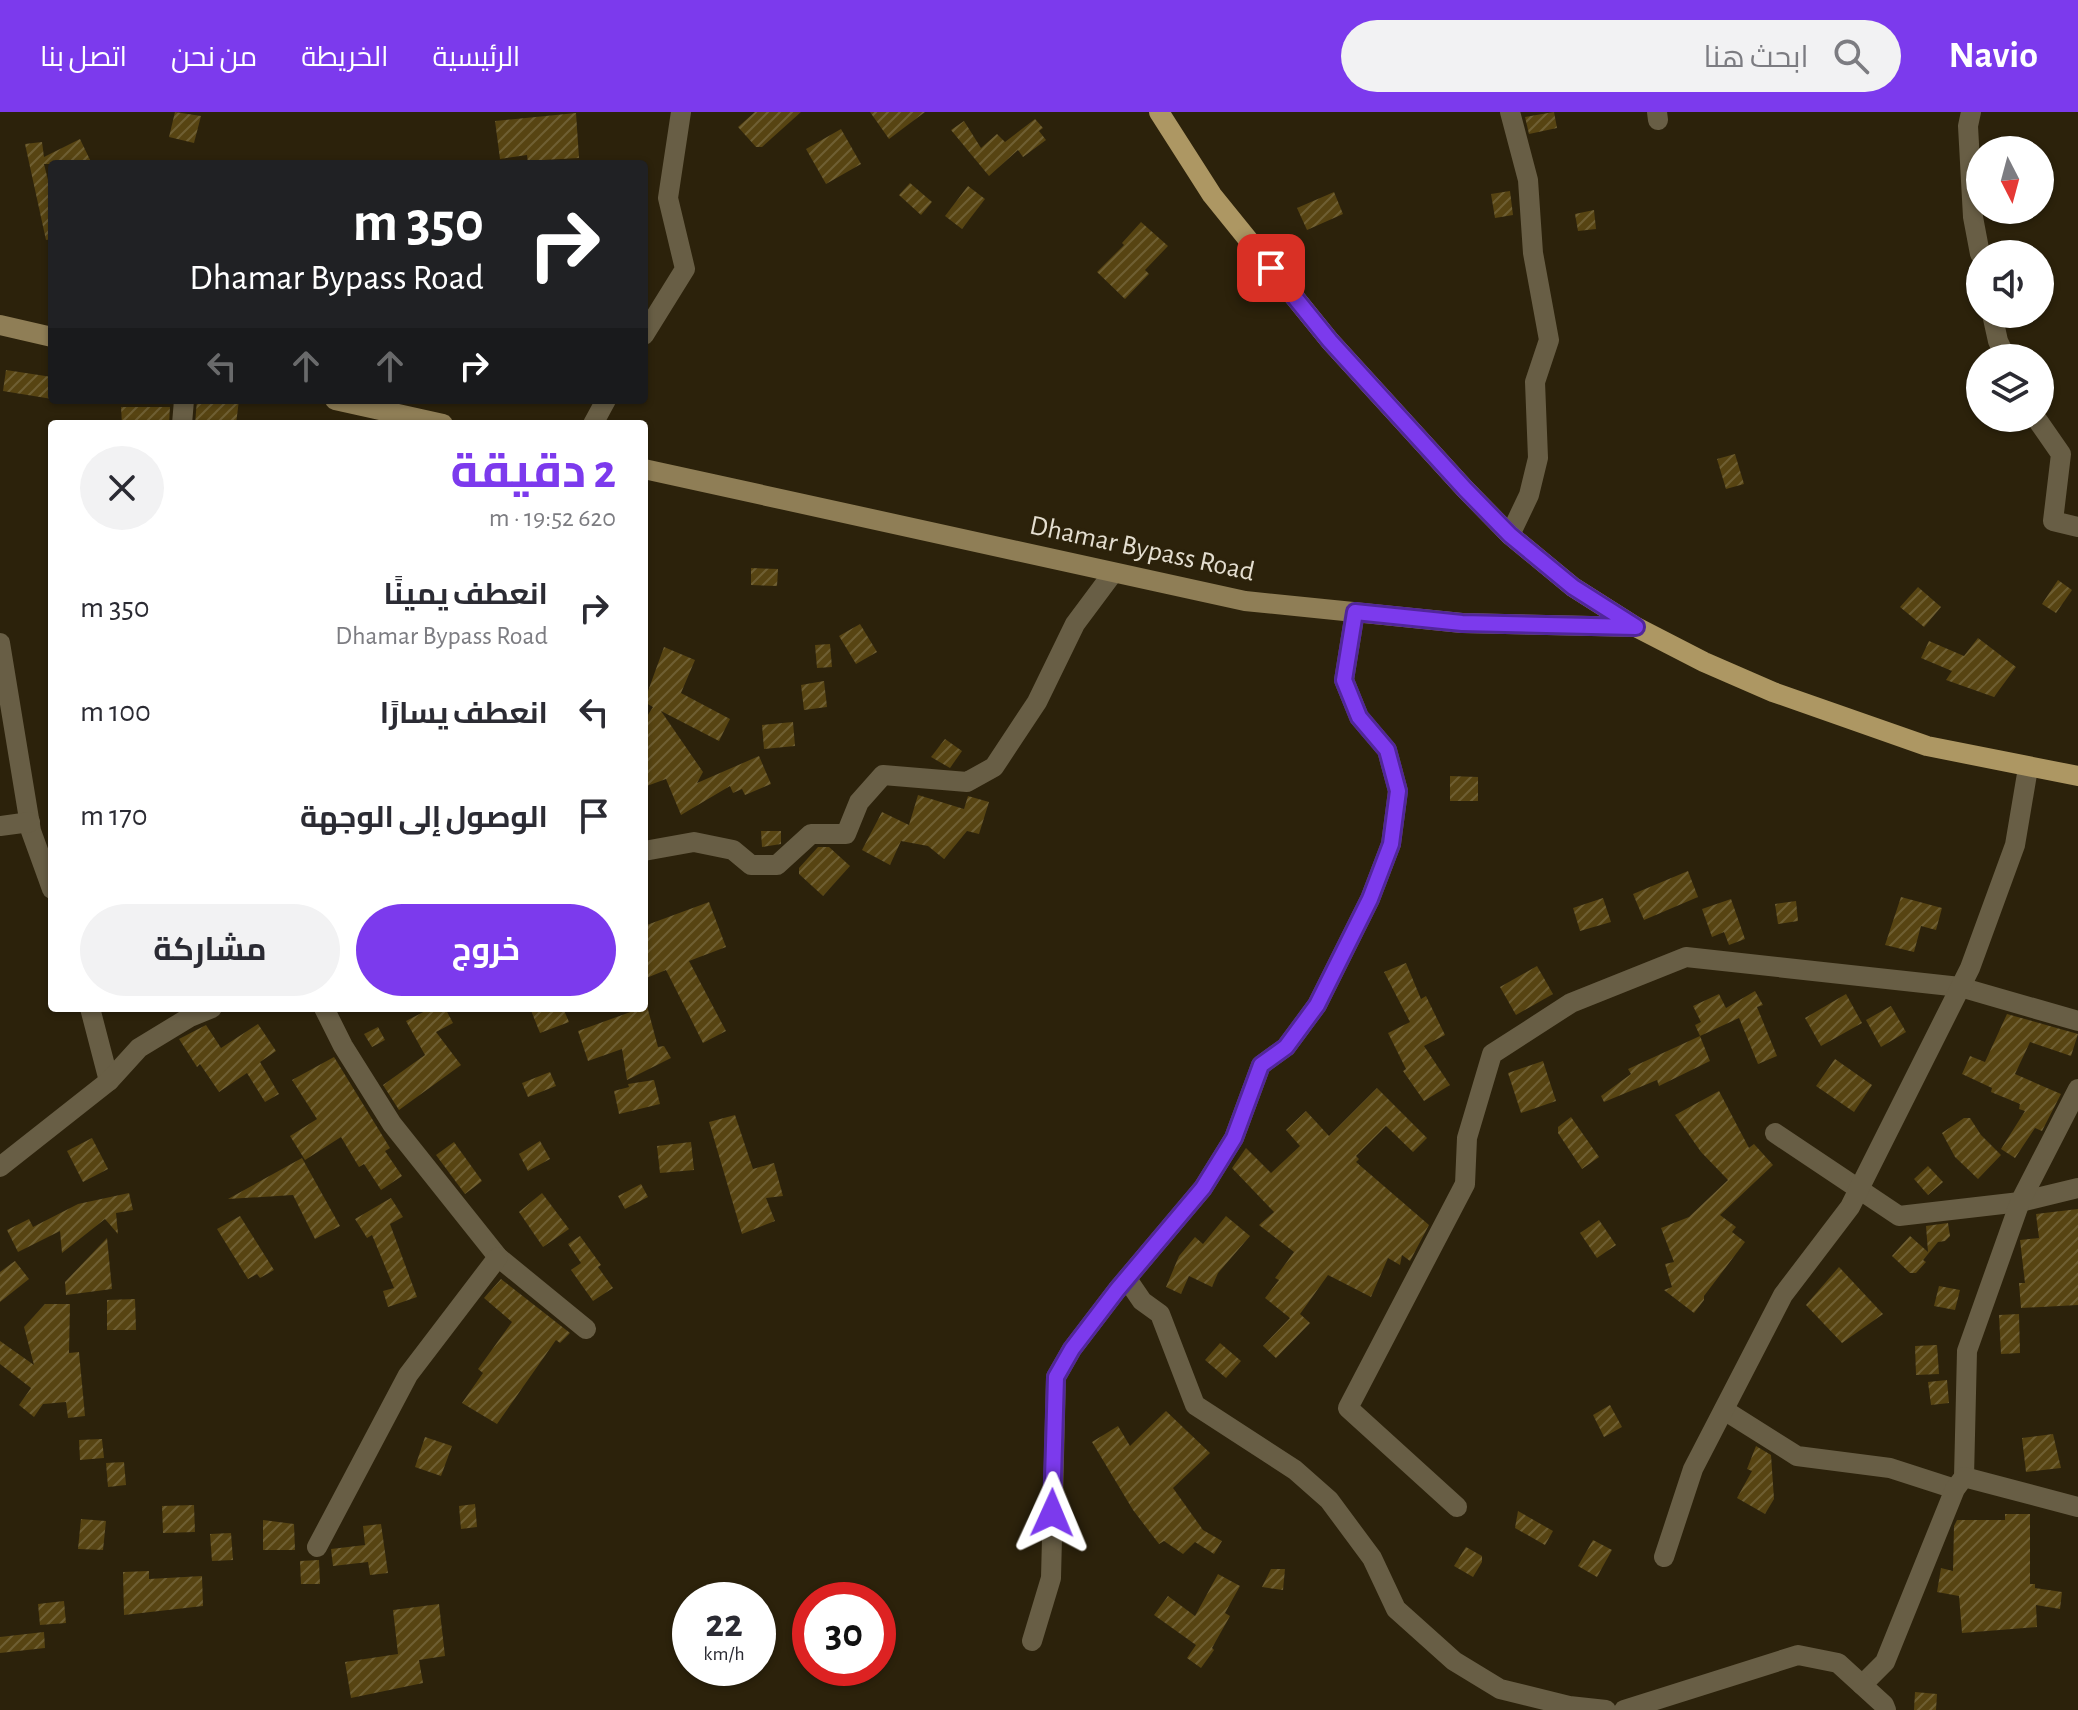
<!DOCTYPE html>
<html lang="ar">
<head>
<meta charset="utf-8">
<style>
  :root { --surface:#fff; --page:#f2f2f3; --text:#2b2b33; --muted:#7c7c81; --accent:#7c3aed }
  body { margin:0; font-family:"Alegreya Sans",Cairo,sans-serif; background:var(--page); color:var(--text); direction:rtl; height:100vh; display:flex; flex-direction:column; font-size:30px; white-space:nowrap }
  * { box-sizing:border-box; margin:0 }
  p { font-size:26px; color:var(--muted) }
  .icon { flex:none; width:44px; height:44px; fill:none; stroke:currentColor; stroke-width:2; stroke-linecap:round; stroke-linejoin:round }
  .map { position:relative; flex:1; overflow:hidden; direction:ltr }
  .details { position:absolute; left:48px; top:308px; width:600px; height:592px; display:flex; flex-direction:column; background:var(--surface); border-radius:8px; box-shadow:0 2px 6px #0004; direction:rtl }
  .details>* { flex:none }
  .banner { position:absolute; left:48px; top:48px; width:600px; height:244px; border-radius:8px; box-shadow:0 2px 6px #0004; direction:rtl; background:#202124; color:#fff; overflow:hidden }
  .needle { width:52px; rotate:174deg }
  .tools { position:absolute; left:1966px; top:24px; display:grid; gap:16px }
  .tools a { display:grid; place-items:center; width:88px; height:88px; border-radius:50%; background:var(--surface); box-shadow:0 2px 6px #0004; font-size:40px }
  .speed { position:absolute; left:672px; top:1470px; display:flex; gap:16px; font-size:40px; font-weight:700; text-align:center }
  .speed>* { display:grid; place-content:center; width:104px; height:104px; border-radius:50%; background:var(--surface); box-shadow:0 2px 6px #0004; line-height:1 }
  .speed small { font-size:20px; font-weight:400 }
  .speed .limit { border:12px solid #d22; background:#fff; color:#111 }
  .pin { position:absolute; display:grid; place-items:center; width:68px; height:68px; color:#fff; margin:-34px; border-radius:16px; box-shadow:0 4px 12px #0006 }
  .me { position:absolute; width:88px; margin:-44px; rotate:1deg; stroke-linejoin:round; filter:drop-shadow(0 0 6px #0008) }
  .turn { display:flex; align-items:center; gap:28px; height:168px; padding:0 32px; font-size:36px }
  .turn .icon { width:104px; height:104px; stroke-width:2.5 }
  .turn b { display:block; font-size:56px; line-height:68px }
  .lanes { display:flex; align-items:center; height:76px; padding:0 32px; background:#0003; justify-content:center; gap:40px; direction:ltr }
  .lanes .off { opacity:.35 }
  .round { display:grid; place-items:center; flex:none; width:84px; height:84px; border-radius:42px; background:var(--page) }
  .summary { display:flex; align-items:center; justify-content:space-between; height:136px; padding:0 32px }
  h1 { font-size:48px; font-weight:700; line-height:60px; color:var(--accent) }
  .primary-button { display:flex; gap:16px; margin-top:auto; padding:16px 32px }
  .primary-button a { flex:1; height:92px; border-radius:48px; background:var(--accent); color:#fff; font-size:32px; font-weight:700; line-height:92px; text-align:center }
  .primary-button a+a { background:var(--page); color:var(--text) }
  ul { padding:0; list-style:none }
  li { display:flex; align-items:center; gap:24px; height:104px; padding:0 32px }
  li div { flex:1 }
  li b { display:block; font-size:30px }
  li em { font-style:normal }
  header { display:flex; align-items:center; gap:48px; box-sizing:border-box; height:112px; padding:0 40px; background:var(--accent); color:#fff }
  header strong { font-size:38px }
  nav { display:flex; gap:44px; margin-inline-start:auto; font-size:28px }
  .search { width:560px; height:72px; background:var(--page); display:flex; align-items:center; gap:20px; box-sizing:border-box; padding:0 28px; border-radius:44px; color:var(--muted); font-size:30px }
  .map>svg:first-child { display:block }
  .building { fill:url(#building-hatch) }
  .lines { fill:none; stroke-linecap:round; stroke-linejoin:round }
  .minor { stroke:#685e45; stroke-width:20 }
  .secondary { stroke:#8f7e56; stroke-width:20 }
  .primary { stroke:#ad9763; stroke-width:20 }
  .route-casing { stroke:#51269a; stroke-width:20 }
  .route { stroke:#7c3aed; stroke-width:14 }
  .labels { text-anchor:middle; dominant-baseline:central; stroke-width:6; stroke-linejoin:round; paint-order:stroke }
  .street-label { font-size:28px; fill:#e4ded0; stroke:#2c220b }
</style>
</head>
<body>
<header>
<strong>Navio</strong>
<div class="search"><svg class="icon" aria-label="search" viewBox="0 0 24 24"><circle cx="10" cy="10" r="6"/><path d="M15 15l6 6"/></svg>ابحث هنا</div>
<nav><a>الرئيسية</a><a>الخريطة</a><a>من نحن</a><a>اتصل بنا</a></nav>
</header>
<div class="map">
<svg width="2078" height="1598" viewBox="0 0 2078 1598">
  <defs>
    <pattern id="building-hatch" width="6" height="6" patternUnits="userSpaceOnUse" patternTransform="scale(2)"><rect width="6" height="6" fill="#574412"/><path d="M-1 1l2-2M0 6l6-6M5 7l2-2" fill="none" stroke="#6f5f33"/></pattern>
  </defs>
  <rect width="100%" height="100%" fill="#2c220b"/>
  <g class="building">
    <polygon points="175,0 201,4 194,31 169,25"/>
    <polygon points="755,0 801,0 762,35 756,35 738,15"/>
    <polygon points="870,0 925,0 889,27"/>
    <polygon points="1554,0 1557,16 1529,22 1525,5"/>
    <polygon points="576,1 579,46 543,48 543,52 528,52 527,43 500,47 495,9"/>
    <polygon points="1035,7 1043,16 1039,19 1046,28 1023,45 1018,38 989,64 951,18 964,9 981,36 997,22 1005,30"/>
    <polygon points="841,17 861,52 826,72 806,37"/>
    <polygon points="80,27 92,52 44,52 52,84 52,127 46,128 25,32 42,30 44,45"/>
    <polygon points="910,71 932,90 921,103 899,83"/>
    <polygon points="968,74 985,87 962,117 945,104"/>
    <polygon points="1510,79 1513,103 1495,106 1491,82"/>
    <polygon points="1334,80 1343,102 1307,118 1297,96"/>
    <polygon points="1594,98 1596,117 1578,119 1575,102"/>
    <polygon points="1141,110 1168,134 1145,158 1149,162 1125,187 1097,160 1124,133 1122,131"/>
    <polygon points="6,258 52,265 52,287 3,279"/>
    <polygon points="197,288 239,288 236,312 195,312"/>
    <polygon points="121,295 170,295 169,312 122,312"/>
    <polygon points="1735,342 1744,372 1726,377 1717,347"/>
    <polygon points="751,456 778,457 777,474 751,473"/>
    <polygon points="2058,468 2072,478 2056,501 2042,492"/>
    <polygon points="1918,475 1941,495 1924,515 1900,495"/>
    <polygon points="860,512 877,540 856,552 839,524"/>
    <polygon points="1978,526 2016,555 1994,585 1946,568 1952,559 1921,546 1929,529 1964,544"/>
    <polygon points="830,532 832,555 817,556 815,533"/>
    <polygon points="664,535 695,548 681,581 730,607 719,629 661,599 703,660 697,671 759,644 771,672 745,683 742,677 733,681 730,674 681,703 666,667 644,675 644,609 653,595 644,590"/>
    <polygon points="824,569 827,595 804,598 801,573"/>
    <polygon points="793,610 795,634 764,637 762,613"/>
    <polygon points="945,627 962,639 950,656 931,645"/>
    <polygon points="1450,664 1478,665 1478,689 1450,689"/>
    <polygon points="918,683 964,697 968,684 989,690 979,722 967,719 944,747 928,734 901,729 890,753 862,738 882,700 909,713"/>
    <polygon points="761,719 781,719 781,732 762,735"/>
    <polygon points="818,735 829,735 850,754 823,784 799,762 799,756"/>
    <polygon points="1688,759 1698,785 1644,808 1633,782"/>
    <polygon points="1901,785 1942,796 1936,818 1921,814 1914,840 1885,833"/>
    <polygon points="1603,786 1611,810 1580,819 1573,796"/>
    <polygon points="1731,787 1745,827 1729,833 1724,820 1712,825 1702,797"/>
    <polygon points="1796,789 1798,809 1778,812 1775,792"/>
    <polygon points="709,790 726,835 689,849 726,919 703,931 666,858 644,867 644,814"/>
    <polygon points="1406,851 1421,887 1426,884 1445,923 1424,934 1450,973 1424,989 1403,959 1406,957 1388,921 1410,910 1384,860"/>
    <polygon points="1537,854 1553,882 1516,903 1500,875"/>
    <polygon points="1755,879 1763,893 1757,895 1777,944 1758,952 1739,906 1700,924 1695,913 1701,910 1693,894 1719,882 1726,896"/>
    <polygon points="1846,882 1862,911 1821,934 1805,906"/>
    <polygon points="647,894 658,935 664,934 671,946 627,968 622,937 588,949 578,919"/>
    <polygon points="1891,894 1906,920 1881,935 1866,908"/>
    <polygon points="431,896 445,896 453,911 436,920 461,953 399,998 383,973 425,943 406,909"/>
    <polygon points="530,896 563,896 569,910 540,921"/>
    <polygon points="2007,902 2078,922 2071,944 2030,930 2015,962 2061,982 2042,1019 2035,1016 2015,1046 2001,1037 2025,999 2019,997 2020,992 1991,980 1992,976 1962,962 1970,944 1985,950"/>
    <polygon points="258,912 276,939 260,950 279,982 265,990 247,961 219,980 200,952 197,955 179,927 206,913 221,936"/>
    <polygon points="378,915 385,928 372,935 364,922"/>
    <polygon points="1700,924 1710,949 1659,974 1657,968 1604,990 1601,984 1631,962 1628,957"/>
    <polygon points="334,945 390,1036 385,1039 402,1064 381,1078 364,1052 359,1055 341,1025 305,1048 290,1024 317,1007 292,968"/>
    <polygon points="1835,947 1872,973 1854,1000 1816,974"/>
    <polygon points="1543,949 1556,989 1521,1001 1508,961"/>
    <polygon points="550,960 556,974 528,985 522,971"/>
    <polygon points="654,968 660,992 619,1002 614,979 629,975 628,972"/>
    <polygon points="1377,976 1427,1026 1413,1040 1386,1014 1356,1044 1359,1047 1356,1050 1429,1113 1410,1149 1402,1143 1400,1153 1388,1146 1371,1185 1328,1163 1300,1202 1310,1211 1276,1246 1263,1234 1290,1206 1265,1186 1279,1168 1275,1166 1294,1140 1259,1113 1274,1100 1232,1056 1246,1036 1271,1061 1300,1034 1286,1018 1306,999 1329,1024"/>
    <polygon points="1719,979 1749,1036 1754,1032 1773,1053 1720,1103 1736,1115 1732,1120 1745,1130 1704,1184 1704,1188 1694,1201 1664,1178 1672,1175 1665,1152 1674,1150 1661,1116 1689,1105 1728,1068 1701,1040 1675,1003"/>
    <polygon points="735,1003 753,1057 774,1051 783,1084 766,1086 775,1109 742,1122 709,1010"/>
    <polygon points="1571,1005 1599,1045 1582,1057 1558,1021 1558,1015"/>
    <polygon points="1964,1006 1970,1006 1981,1023 2001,1043 1978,1067 1955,1045 1942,1021"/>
    <polygon points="92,1026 108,1057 83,1070 67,1039"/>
    <polygon points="540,1029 550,1047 528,1059 519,1042"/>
    <polygon points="454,1030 482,1069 465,1082 436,1043"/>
    <polygon points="691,1030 694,1058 660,1061 657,1034"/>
    <polygon points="302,1046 340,1114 315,1127 293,1083 228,1087"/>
    <polygon points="1928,1054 1943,1070 1928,1083 1914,1067"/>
    <polygon points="641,1072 648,1085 625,1097 618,1084"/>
    <polygon points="129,1081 133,1098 116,1101 118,1122 105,1107 62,1141 60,1119 18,1140 7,1118 29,1107 33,1115 78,1092"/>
    <polygon points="542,1081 569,1117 543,1135 519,1100"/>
    <polygon points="391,1086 403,1105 390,1112 417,1185 388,1195 383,1179 394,1176 372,1123 367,1126 355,1107"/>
    <polygon points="2078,1097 2078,1193 2021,1196 2019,1171 2025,1171 2020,1128 2039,1126 2036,1102"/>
    <polygon points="240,1104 274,1158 260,1166 257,1162 248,1167 217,1117"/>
    <polygon points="1226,1104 1250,1124 1218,1161 1212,1175 1189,1164 1181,1182 1166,1175 1179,1144 1195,1125 1203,1132"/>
    <polygon points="1599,1108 1616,1133 1597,1146 1580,1121"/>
    <polygon points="1948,1111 1950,1124 1945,1129 1938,1130 1923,1148 1926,1150 1916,1161 1910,1161 1892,1144 1910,1124 1928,1140 1926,1114"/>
    <polygon points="580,1124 601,1153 598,1155 613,1176 593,1189 571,1158 581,1151 568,1132"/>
    <polygon points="107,1126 112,1177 66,1183 65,1170"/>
    <polygon points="15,1149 29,1167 0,1190 0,1160"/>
    <polygon points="1839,1155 1883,1202 1842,1231 1806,1193"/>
    <polygon points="501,1167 570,1221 560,1231 556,1228 497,1312 462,1291 483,1261 478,1257 512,1210 484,1186"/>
    <polygon points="1939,1174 1960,1178 1955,1198 1934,1194"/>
    <polygon points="135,1187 136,1218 107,1218 107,1188"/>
    <polygon points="45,1192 70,1192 69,1241 79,1240 85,1304 68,1306 66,1290 43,1292 34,1305 19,1293 31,1276 0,1252 0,1229 34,1253 24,1215"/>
    <polygon points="2019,1202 2020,1241 2001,1242 1999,1203"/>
    <polygon points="1220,1231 1241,1249 1226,1266 1205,1248"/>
    <polygon points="1937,1233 1939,1262 1916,1263 1915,1234"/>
    <polygon points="1947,1268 1949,1291 1931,1293 1928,1270"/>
    <polygon points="1610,1293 1622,1315 1604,1325 1593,1303"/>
    <polygon points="1166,1299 1210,1341 1173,1376 1203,1418 1222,1429 1214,1442 1195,1430 1183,1442 1164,1429 1159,1432 1133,1398 1092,1330 1118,1314 1130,1334"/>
    <polygon points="2053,1322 2061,1356 2026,1360 2022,1326"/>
    <polygon points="425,1325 452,1334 441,1364 415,1355"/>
    <polygon points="102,1327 104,1346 80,1348 79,1328"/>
    <polygon points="1756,1334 1771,1343 1774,1387 1765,1402 1737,1386 1752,1359 1747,1357"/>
    <polygon points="124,1350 126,1373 108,1375 106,1351"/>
    <polygon points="475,1392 477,1415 461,1417 459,1394"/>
    <polygon points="194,1393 195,1420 163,1421 162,1394"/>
    <polygon points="1518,1399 1553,1419 1545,1433 1515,1416"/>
    <polygon points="2005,1402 2030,1402 2030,1472 2035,1472 2035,1476 2062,1480 2060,1497 2036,1493 2037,1515 1962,1521 1959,1484 1937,1480 1941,1456 1953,1459 1954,1414 1957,1408 2005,1408"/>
    <polygon points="81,1407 106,1409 103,1438 78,1437"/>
    <polygon points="263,1408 294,1412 295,1438 263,1438"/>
    <polygon points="381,1412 388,1461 370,1463 368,1450 333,1454 331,1437 365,1433 363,1414"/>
    <polygon points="231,1421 233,1448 212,1449 210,1422"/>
    <polygon points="1593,1428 1612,1438 1597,1465 1578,1454"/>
    <polygon points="1466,1435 1482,1444 1482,1450 1473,1465 1454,1454"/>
    <polygon points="319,1448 320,1472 301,1472 300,1449"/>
    <polygon points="1271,1457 1285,1457 1283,1478 1262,1475"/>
    <polygon points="149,1459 149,1467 202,1464 203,1494 124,1503 123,1460"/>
    <polygon points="1218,1462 1240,1474 1225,1501 1230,1504 1212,1536 1214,1538 1201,1556 1187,1546 1196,1533 1154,1503 1168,1484 1195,1504"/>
    <polygon points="64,1489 66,1511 40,1513 38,1492"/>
    <polygon points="439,1492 445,1544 419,1548 423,1571 351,1586 345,1550 398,1542 393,1498"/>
    <polygon points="44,1520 45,1536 0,1541 0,1525"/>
    <polygon points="1915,1580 1937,1582 1936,1598 1914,1598"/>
  </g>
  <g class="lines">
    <g class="minor">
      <polyline points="1510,0 1528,68 1533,141 1549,228 1535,270 1538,346 1529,383 1510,423"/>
      <polyline points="1657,0 1658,8"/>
      <polyline points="1971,0 1968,14 1973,105 1980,142"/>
      <polyline points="1992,202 1998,229 2006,246"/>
      <polyline points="644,223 685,157 668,86 681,0"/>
      <polyline points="2036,306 2061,342 2053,409 2078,415"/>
      <polyline points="182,312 184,288"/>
      <polyline points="593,312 606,288"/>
      <polyline points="0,531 31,719 52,777"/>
      <polyline points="0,714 30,710"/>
      <polyline points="644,739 694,730 733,738 751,753 777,753 811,722 846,722 859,690 883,663 967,670 994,655 1037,590 1075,512 1113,461"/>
      <polyline points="90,896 109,969"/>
      <polyline points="324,896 343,934 392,1012 498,1145 586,1217"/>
      <polyline points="1775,1021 1899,1104 2020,1090 2078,1076"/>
      <polyline points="0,1055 109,969 139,936 190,905 212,896"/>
      <polyline points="1127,1167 1142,1189 1160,1202 1195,1293 1295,1358 1329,1388 1372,1446 1396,1497 1454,1549 1500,1577 1569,1594 1606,1598"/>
      <polyline points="1724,1298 1797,1344 1890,1356 1955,1377"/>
      <polyline points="1964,1365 1967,1239 2020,1090 2078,977"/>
      <polyline points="1457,1395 1348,1296 1465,1072 1467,1026 1492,942 1571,891 1686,845 1960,875 2078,909"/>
      <polyline points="317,1435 408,1263 498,1145"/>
      <polyline points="1664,1445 1693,1357 1783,1183 1850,1095 1970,856 2015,733 2028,656"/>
      <polyline points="1032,1529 1051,1466 1056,1265 1072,1237 1117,1178 1203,1076 1234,1026 1261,953 1286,935 1317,893 1370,787 1391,732 1398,679 1387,638 1359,605 1344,568 1355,500"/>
      <polyline points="1862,1573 1885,1550 1955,1377 1964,1365 2078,1395"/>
      <polyline points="1624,1598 1798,1543 1838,1551 1884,1593 1886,1598"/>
    </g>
    <g class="secondary">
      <polyline points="0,213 52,225"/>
      <polyline points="335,288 443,312"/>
      <polyline points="644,357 1245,489 1462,511 1636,515"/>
    </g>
    <polyline class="primary" points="1159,0 1212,83 1330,229 1465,377 1510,423 1573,475 1636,515 1704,550 1773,580 1927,634 2078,664"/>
  </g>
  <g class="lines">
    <g class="route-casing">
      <polyline id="route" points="1052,1401 1056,1265 1072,1237 1117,1178 1203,1076 1234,1026 1261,953 1286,935 1317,893 1370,787 1391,732 1398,679 1387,638 1359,605 1344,568 1355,500 1462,511 1636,515 1573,475 1510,423 1465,377 1330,229 1271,156"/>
    </g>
    <use href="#route" class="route"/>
  </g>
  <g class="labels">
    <g class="street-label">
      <text transform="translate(1142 437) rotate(12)">Dhamar Bypass Road</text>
    </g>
  </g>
</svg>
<div class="tools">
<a><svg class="needle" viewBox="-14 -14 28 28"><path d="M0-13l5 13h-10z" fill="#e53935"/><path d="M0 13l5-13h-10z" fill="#7c7c81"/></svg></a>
<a><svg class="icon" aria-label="sound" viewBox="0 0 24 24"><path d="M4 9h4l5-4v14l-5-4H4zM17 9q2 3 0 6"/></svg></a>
<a><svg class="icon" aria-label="layers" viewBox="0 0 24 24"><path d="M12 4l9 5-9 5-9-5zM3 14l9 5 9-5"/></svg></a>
</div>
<div class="speed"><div>22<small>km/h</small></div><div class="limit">30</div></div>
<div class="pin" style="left:1271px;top:156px;background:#d93025"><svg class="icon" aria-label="arrive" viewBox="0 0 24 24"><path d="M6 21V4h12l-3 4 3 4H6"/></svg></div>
<svg class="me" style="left:1052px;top:1401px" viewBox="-20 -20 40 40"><path d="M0-17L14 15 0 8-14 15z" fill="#7c3aed" stroke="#fff" stroke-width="4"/></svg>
<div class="banner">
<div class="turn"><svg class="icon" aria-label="right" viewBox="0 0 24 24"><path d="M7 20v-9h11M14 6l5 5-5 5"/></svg><div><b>350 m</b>Dhamar Bypass Road</div></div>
<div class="lanes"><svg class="icon off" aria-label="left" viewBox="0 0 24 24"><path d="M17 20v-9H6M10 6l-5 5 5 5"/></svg><svg class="icon off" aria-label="ahead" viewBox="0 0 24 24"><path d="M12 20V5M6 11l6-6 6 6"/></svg><svg class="icon off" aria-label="ahead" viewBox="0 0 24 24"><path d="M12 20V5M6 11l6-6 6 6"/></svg><svg class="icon" aria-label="right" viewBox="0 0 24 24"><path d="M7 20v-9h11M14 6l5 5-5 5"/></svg></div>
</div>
<section class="details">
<div class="summary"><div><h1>2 دقيقة</h1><p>620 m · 19:52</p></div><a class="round"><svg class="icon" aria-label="close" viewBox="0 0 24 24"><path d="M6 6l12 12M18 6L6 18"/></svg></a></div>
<ul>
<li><svg class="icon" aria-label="right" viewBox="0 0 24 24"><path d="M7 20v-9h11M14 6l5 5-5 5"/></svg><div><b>انعطف يمينًا</b><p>Dhamar Bypass Road</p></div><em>350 m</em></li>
<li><svg class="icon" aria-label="left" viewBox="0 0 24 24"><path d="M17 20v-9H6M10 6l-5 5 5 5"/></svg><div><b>انعطف يسارًا</b></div><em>100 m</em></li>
<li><svg class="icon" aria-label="arrive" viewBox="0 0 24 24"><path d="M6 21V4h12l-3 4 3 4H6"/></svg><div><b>الوصول إلى الوجهة</b></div><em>170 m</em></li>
</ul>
<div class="primary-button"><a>خروج</a><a>مشاركة</a></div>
</section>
</div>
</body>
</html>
